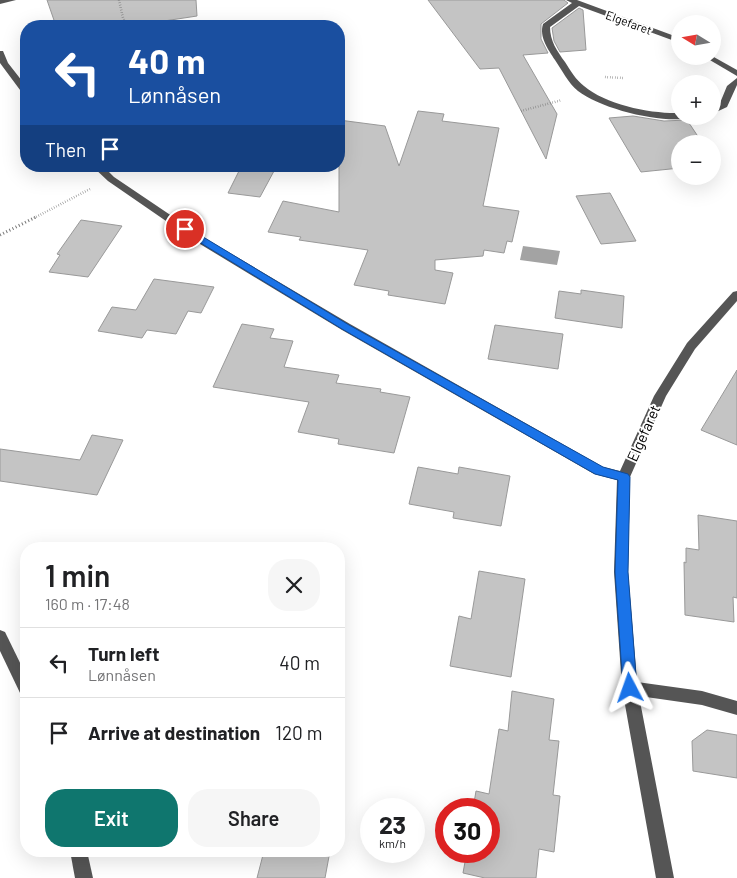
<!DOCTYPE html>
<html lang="en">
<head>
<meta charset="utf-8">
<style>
  :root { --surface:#fff; --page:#f6f6f6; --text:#202124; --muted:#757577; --line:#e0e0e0; --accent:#0f766e }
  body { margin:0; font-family:Barlow,sans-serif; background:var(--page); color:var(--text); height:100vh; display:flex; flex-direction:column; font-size:19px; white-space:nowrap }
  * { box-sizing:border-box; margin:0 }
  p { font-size:16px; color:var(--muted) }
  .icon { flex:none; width:28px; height:28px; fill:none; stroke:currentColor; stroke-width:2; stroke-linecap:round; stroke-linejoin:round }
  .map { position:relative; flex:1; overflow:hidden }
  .panel { position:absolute; left:20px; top:542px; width:325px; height:315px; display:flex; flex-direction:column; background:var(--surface); border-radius:20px; box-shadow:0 5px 20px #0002 }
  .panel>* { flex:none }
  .hud { position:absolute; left:20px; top:20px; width:325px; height:152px; border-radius:20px; box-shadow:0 5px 20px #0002; background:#1a4fa0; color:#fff; overflow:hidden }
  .needle { width:32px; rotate:281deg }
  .buttons { position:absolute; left:671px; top:15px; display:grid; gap:10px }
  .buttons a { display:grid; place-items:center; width:50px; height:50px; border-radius:50%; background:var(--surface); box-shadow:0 5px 20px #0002; font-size:25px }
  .speed { position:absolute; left:360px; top:798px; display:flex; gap:10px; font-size:25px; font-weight:700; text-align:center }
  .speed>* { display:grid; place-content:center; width:65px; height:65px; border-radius:50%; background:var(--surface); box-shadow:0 5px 20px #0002; line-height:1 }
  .speed small { font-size:12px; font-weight:400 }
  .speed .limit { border:8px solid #d22; background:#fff; color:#111 }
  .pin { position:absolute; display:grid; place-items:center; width:42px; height:42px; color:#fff; margin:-21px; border:2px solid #fff; border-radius:50%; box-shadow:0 1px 5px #0007 }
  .me { position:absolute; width:55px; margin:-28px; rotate:356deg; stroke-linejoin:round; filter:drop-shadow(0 0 4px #0008) }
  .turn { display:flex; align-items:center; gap:18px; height:105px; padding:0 25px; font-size:22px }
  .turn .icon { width:65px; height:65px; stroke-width:2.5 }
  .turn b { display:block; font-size:35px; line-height:42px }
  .then { display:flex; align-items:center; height:48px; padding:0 25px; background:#0003; gap:10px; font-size:19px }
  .round { display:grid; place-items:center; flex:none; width:52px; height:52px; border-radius:20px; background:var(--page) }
  .overview { display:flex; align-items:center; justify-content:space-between; height:85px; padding:0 25px }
  h1 { font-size:30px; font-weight:600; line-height:38px }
  .primary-button { display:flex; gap:10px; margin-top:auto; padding:10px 25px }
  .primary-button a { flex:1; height:58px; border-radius:20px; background:var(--accent); color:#fff; font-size:20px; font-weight:600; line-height:58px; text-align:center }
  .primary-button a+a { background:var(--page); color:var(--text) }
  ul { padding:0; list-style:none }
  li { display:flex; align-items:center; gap:15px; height:70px; padding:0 25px; border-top:1px solid var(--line) }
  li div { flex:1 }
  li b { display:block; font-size:19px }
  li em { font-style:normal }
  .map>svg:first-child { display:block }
  .water { fill:#a3a3a3 }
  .building { fill:#c4c4c4; stroke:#999 }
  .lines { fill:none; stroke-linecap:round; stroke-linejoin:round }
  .path-far1 { stroke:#777; stroke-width:2.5; stroke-dasharray:0.5 2; stroke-linecap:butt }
  .path { stroke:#777; stroke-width:3; stroke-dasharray:1 2.5; stroke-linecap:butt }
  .minor { fill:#555; fill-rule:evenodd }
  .route { fill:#1a73e8; stroke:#114b97 }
  .labels { text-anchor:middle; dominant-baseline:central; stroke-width:4; stroke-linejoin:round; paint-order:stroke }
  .far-street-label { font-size:12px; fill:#000; stroke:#fff }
  .street-label { font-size:15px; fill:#000; stroke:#fff }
</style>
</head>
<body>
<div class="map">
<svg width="737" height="878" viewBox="0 0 737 878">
  <rect width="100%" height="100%" fill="#fff"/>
  <polygon class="water" points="523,246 560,251 557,265 520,260"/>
  <g class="building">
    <polygon points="47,0 196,0 197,16 131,26 56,26"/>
    <polygon points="428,0 564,0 568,3 541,24 541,39 548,53 523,55 557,114 546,159 499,68 480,69"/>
    <polygon points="579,8 583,10 586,50 560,52 554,41 552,28"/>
    <polygon points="418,111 444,114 442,121 499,128 483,206 519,211 512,242 507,241 504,253 484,250 483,256 435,260 435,270 453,273 445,304 388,295 389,291 354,285 368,250 299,240 301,237 268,232 283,201 339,212 339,120 385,126 399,166"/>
    <polygon points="633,116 664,121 687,120 703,144 680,144 680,168 641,172 609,118"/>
    <polygon points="241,167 274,171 260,197 228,193"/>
    <polygon points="610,193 636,241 601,244 576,196"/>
    <polygon points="81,220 122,226 88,277 49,272 60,255 57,254"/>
    <polygon points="154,279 214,287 201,313 188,311 176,334 147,330 142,338 98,331 112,307 136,310"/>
    <polygon points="581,290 624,296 622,328 555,318 559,291 581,294"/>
    <polygon points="242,324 274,329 270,338 293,341 284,367 339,375 336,383 381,389 380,392 410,397 394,453 338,444 339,439 298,432 309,402 213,387"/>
    <polygon points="495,325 563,334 558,369 488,359"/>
    <polygon points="737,370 737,445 701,430"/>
    <polygon points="92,435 123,440 97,495 0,481 0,449 80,460"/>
    <polygon points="418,467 458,474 459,467 510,476 501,526 453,518 454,512 409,504"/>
    <polygon points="698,515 737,521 737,598 733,597 734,622 685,615 684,562 686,563 686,548 699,550"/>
    <polygon points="479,571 525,579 511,677 450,666 459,616 471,619"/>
    <polygon points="512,691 554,699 549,740 559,741 553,795 560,796 554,852 539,849 536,878 485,878 463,873 467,851 489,851 489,809 473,809 476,791 489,794 499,729 508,731"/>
    <polygon points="707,730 737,735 737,778 693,771 692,741"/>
    <polygon points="264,851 330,851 325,878 257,878"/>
  </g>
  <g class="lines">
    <g class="path-far1">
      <polyline points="119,0 123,18 128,26"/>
      <polyline points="605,77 624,78"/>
      <polyline points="521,111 562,100"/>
      <polyline points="34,218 90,189"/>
    </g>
    <polyline class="path" points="0,235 36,217"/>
    <g class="minor">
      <polygon points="0,0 16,0 0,4"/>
      <path d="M 566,0 L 577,0 L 680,38 L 680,43 L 579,6 L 550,27 C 550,41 557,51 565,62 C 570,70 576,80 584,86 C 606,105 652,114 680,113 L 680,116 L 691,116 L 690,118 C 662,124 601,109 578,91 C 568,83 562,70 555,60 C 548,49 539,37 543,24 L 572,3 Z"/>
      <polygon points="0,51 3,51 8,63 26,86 26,95 23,94 0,63"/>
      <polygon points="703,56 712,56 737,70 737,76"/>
      <polygon points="737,78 737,85 727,107 712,114 712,107 720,103 727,86"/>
      <polygon points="92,166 103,166 114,177 203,237 350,324 603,467 620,471 654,396 687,343 733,292 737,291 737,301 695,349 666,396 630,477 628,572 637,682 702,691 737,701 737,715 702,705 639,696 674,878 656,878 622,688 614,572 617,480 594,474 342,330 195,241 108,181"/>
      <polygon points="0,630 5,632 26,675 26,697 21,695 0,651"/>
      <polygon points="70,851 87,851 93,878 75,878"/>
    </g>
  </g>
  <polygon class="route" points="185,226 349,325 603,467 628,474 630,477 628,572 637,688 635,693 630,694 625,693 623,688 615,572 618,480 595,474 342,329 181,231 181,227"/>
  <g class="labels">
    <g class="far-street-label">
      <text transform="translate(629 22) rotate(20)">Elgefaret</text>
    </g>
    <g class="street-label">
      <text transform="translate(643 433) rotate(-66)">Elgefaret</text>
    </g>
  </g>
</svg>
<div class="buttons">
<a><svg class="needle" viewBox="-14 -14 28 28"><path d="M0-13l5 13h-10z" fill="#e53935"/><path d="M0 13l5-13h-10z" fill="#757577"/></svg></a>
<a>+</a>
<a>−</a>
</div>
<div class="speed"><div>23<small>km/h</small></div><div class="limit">30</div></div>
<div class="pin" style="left:185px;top:229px;background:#d93025"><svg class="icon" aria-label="arrive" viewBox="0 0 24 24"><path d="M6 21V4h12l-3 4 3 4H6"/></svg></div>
<svg class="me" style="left:630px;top:688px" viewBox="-20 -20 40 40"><path d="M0-17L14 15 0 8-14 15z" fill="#1a73e8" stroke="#fff" stroke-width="4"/></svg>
<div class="hud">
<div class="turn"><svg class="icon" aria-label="left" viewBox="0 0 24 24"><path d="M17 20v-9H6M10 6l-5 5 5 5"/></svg><div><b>40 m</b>Lønnåsen</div></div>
<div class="then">Then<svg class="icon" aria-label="arrive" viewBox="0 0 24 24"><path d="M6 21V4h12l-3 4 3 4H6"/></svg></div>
</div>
<section class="panel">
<div class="overview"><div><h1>1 min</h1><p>160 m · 17:48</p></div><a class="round"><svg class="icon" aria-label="close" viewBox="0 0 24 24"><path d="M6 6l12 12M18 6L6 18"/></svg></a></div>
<ul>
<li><svg class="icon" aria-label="left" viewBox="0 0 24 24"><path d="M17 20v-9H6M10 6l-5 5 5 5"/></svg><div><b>Turn left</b><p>Lønnåsen</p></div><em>40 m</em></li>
<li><svg class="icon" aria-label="arrive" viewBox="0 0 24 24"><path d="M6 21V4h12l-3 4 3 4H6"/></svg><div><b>Arrive at destination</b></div><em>120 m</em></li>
</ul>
<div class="primary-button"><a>Exit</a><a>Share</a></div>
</section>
</div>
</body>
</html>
